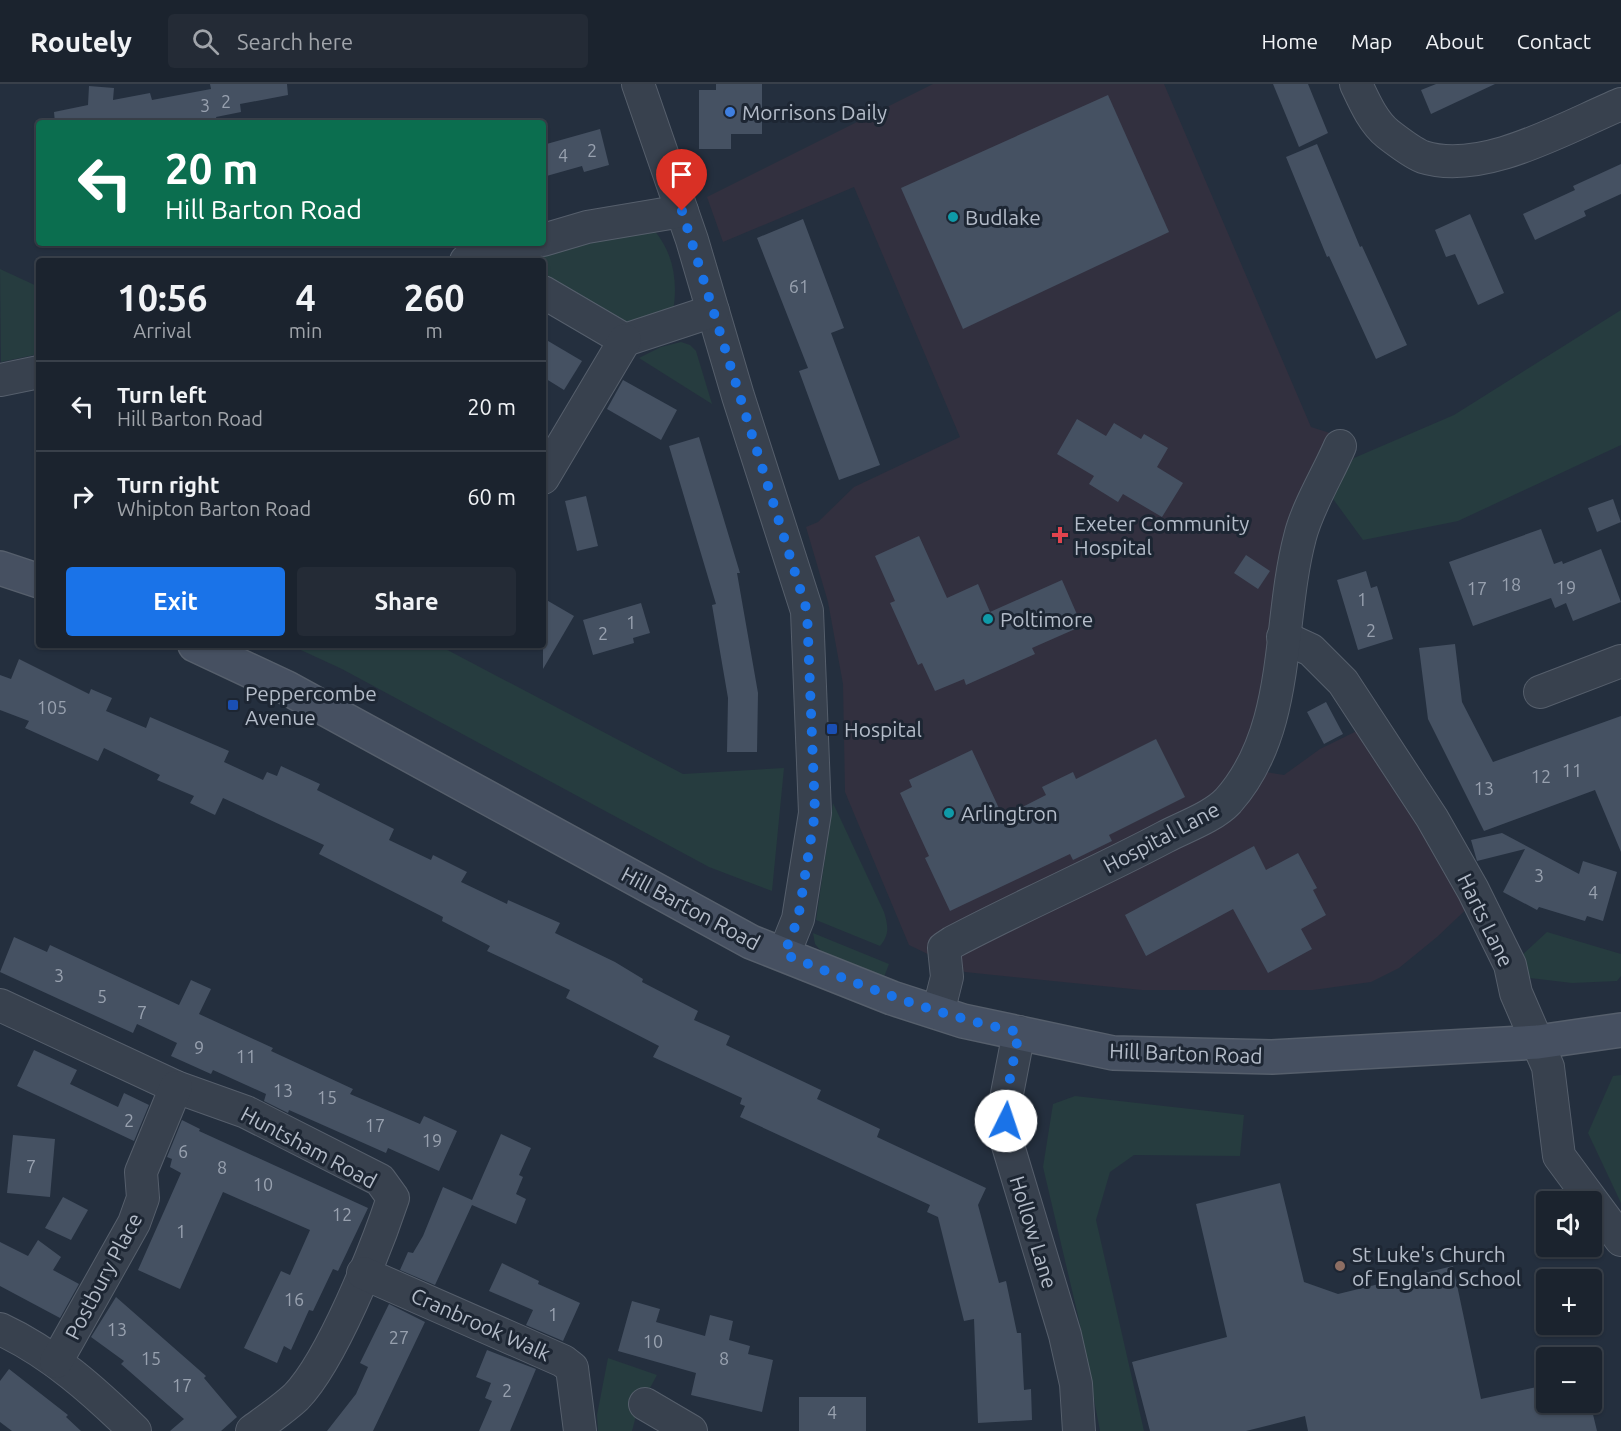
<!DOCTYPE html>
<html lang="en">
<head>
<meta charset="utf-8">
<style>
  :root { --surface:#1b232e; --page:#242b36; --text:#f1f3f6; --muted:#a0a4aa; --line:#39404a; --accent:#1a73e8 }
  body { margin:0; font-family:Ubuntu,sans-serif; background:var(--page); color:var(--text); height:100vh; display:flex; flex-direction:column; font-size:22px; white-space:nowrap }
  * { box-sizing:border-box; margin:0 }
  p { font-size:20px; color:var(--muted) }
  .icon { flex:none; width:33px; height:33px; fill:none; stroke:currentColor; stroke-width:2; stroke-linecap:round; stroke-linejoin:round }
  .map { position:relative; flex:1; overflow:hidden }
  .side { position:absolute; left:36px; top:174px; width:510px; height:390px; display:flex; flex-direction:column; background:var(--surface); border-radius:6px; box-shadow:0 2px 4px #0004,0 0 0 2px var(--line) }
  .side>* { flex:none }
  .banner { position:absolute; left:36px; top:36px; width:510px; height:126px; border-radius:6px; box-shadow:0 2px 4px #0004,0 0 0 2px var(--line); background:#0b6e4f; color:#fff; overflow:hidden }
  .controls { position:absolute; left:1536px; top:1107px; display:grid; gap:12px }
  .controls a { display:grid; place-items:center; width:66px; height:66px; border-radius:6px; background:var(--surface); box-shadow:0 2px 4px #0004,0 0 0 2px var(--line); font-size:30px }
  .pin { position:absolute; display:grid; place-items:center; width:51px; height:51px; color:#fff; margin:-62px -26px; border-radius:50% 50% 50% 0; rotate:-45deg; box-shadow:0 0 6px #0007 }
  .pin .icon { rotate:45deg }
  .me { position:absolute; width:66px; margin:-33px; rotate:4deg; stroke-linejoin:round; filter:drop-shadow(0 0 4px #0008) }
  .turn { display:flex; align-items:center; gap:21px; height:126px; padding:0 30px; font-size:27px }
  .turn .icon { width:78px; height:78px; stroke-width:2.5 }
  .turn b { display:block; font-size:42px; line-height:51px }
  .eta { display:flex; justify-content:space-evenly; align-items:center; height:102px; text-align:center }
  .eta b { font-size:36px; font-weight:700; line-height:42px }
  .action { display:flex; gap:12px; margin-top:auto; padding:12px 30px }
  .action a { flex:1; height:69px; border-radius:6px; background:var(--accent); color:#fff; font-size:24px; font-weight:700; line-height:69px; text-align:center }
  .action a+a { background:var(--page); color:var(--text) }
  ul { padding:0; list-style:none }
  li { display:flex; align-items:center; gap:18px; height:90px; padding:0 30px; border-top:2px solid var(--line) }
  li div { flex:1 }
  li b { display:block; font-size:22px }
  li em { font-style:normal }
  header { display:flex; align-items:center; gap:36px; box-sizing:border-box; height:84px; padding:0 30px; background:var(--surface); border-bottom:2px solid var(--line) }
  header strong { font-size:28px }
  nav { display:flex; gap:33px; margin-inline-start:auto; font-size:21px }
  .search { width:420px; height:54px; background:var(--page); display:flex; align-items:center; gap:15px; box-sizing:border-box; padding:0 21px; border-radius:6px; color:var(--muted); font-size:22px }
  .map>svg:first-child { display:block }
  .medical { fill:#32303f }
  .green { fill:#263c3f }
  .building { fill:#455162 }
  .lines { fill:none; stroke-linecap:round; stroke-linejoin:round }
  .street-casing { stroke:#565f6c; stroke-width:34 }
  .secondary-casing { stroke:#565f6c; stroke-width:36 }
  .street { stroke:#38414e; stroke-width:32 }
  .secondary { stroke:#465061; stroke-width:33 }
  .route { stroke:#1a73e8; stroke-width:10; stroke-dasharray:0 18 }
  .shop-dot { fill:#3f7fe0; stroke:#1d2633; stroke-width:2 }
  .culture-dot { fill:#0f9aa8; stroke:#1d2633; stroke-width:2 }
  .health-dot { fill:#e0444e; stroke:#1d2633; stroke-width:2 }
  .transit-dot { fill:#1a4fb4; stroke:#1d2633; stroke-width:2 }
  .education-dot { fill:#8d6e63; stroke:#1d2633; stroke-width:2 }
  .labels { text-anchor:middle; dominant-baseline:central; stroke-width:6; stroke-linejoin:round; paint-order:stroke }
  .number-label { font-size:18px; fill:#98a1af }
  .poi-label { font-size:21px; fill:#b4bcc9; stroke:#1d2633; text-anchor:start }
  .street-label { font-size:21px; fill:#b4bcc9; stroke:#1d2633 }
</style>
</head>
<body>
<header>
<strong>Routely</strong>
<div class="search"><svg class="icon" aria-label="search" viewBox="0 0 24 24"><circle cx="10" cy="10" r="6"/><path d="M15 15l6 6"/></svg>Search here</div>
<nav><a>Home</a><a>Map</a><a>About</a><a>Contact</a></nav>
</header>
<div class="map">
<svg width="1621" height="1347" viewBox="0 0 1621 1347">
  <rect width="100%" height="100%" fill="#242f3e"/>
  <polygon class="medical" points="933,0 1164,0 1311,343 1330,349 1354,374 1328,408 1310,459 1283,635 1266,688 1284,691 1320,665 1375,638 1475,817 1437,853 1399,884 1371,898 1313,906 1142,906 965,888 909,861 845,708 843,600 828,518 806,443 818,438 854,403 960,353 854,103 723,158 707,113"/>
  <g class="green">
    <path d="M 654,146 C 674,170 678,198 673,228 L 641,241 L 619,240 L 543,196 L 543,177 L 503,177 L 581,157 Z"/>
    <polygon points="0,185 39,203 39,270 1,278"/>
    <polygon points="1621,226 1621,361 1458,437 1363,456 1328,408 1354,374 1454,331"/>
    <polygon points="681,258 690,261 696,267 712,320 639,274 661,263"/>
    <polygon points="290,561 438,561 683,690 784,684 772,807 709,783 342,585"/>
    <path d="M 833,719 L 884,828 C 888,842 890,850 880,862 L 816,836 Z"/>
    <polygon points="1547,848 1621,870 1621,892 1617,897 1572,899 1530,894 1525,890 1521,872"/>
    <polygon points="813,849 889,880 884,893 822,868 815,860"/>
    <polygon points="1621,991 1621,1119 1588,1049 1613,992"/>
    <polygon points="1075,1012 1244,1031 1240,1072 1134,1071 1110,1088 1096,1136 1144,1347 1100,1347 1079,1236 1043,1083 1053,1020"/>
    <polygon points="608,1274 657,1291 637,1328 632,1347 598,1347 597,1331"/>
  </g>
  <g class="building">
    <polygon points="210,0 287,0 288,11 240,20 241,28 216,33 218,39 55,39 54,28 88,21 89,2 114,4 113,16 150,9 152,16 211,5"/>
    <polygon points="716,0 762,0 762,50 731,50 731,65 699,65 699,6 716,6"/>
    <polygon points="1273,0 1308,0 1328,49 1299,63"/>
    <polygon points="1436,0 1495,0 1431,30 1421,6"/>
    <polygon points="1108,11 1169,148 963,245 901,104"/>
    <polygon points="600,45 609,81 584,88 582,82 543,93 543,61"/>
    <polygon points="1317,60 1360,163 1362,162 1407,261 1376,275 1329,172 1327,173 1286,73"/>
    <polygon points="1621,80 1621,110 1584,127 1586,132 1535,156 1523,130 1575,106 1573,102"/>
    <polygon points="1470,130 1504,209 1478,221 1455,170 1446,173 1435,146"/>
    <polygon points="803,135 844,244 831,249 880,381 839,396 799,287 808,284 757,154"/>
    <polygon points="543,254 582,277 564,306 543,293"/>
    <polygon points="623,296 677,326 661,356 607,325"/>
    <polygon points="1077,335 1106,352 1114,339 1141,355 1144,350 1168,364 1157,383 1183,399 1162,433 1123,410 1118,418 1089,400 1094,392 1057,370"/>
    <polygon points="699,353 740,489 737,489 758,609 757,668 727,668 728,614 712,521 716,520 669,362"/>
    <polygon points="586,412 598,462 577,467 565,417"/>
    <polygon points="1613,415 1621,438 1597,448 1588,424"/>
    <polygon points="1541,445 1554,480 1562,477 1563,480 1601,465 1621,518 1573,537 1566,519 1555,524 1551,514 1473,542 1449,478"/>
    <polygon points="919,452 947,514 978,500 990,528 1062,496 1082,542 1032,564 1035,570 966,601 964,595 935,607 922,579 918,581 890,519 895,517 875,472"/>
    <polygon points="1246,471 1270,487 1258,505 1234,489"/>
    <polygon points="1366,487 1371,504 1377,502 1393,555 1358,566 1337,496"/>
    <polygon points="543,514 574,532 543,585"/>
    <polygon points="641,519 650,549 633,554 634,559 593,571 583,536"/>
    <polygon points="1455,560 1462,618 1493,678 1621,632 1621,768 1595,706 1484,747 1428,635 1419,564"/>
    <polygon points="19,575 89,610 91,605 112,614 106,627 146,644 150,633 229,667 224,678 263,696 267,688 277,692 281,682 320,700 317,706 394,745 389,756 431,776 433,771 467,788 461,798 507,820 508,816 560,839 555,849 615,878 643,895 642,898 698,927 694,936 730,952 726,961 821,1006 817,1015 880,1045 877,1053 986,1104 978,1121 999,1199 1006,1197 1017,1249 1021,1249 1024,1306 1031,1305 1032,1336 978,1339 974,1235 964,1237 938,1133 927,1128 930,1121 740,1033 745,1022 740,1020 742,1014 653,973 659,962 566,914 570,906 487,867 490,862 442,837 443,833 319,770 324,761 223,714 215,731 190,719 194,712 157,696 160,691 104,664 98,677 25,644 29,637 0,626 0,591 11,595"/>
    <polygon points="1326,618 1343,650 1324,660 1307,628"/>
    <polygon points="1156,655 1185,713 1109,751 1112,757 1073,776 1070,770 950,827 925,774 929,772 900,709 912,703 909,696 972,666 1003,733 1046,711 1042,703 1073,688 1076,695"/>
    <polygon points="1502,749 1579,790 1583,777 1617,788 1603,837 1587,832 1585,837 1539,823 1537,826 1503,808 1525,765 1477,777 1471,756"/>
    <polygon points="1254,762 1266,786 1298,769 1317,804 1313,806 1326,831 1301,845 1312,865 1268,889 1233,825 1146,872 1125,831"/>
    <polygon points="14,853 47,868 50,861 179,921 191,896 211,905 199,930 273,964 271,967 353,1005 350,1010 420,1040 424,1032 457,1047 439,1087 388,1064 386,1069 289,1026 288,1029 264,1017 266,1010 213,986 211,990 171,972 177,959 137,940 133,949 0,888"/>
    <polygon points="34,966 77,986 70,1000 118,1023 124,1009 149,1021 134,1057 17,1002"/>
    <polygon points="182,1036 200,1045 199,1047 368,1124 338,1187 333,1185 313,1227 309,1226 291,1266 284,1262 277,1279 244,1264 281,1187 290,1191 310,1146 223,1108 180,1205 138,1186 181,1089 170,1083 172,1075 167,1073"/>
    <polygon points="501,1050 531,1064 519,1091 523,1093 516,1110 526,1115 516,1140 472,1121 435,1201 400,1186 408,1168 413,1169 423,1152 443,1103 472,1116"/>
    <polygon points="13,1051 55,1055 50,1113 7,1109"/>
    <polygon points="1280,1099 1304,1198 1338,1210 1453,1182 1481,1315 1546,1301 1546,1318 1590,1318 1597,1347 1308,1347 1305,1332 1246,1347 1150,1347 1132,1278 1227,1253 1196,1120"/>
    <polygon points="63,1113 88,1126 71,1156 45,1144"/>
    <polygon points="38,1156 61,1173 53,1186 79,1200 60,1234 0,1202 0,1158 28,1172"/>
    <polygon points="502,1179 539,1197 538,1200 580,1219 563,1257 526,1241 533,1226 489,1207"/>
    <polygon points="116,1213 206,1292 204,1294 237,1333 221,1347 170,1347 184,1335 121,1280 124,1277 91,1253"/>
    <polygon points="632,1217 660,1225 656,1238 705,1252 710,1231 733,1237 729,1256 750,1262 748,1270 773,1276 762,1328 691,1311 696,1289 618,1267"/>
    <polygon points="389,1220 425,1238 373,1347 327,1347 356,1310 368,1283 360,1279"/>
    <polygon points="487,1266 536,1285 510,1347 479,1347 492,1317 485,1314 491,1299 476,1293"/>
    <polygon points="9,1285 68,1331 66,1333 81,1347 12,1347 0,1338 0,1297"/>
    <rect x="799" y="1313" width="67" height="34"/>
  </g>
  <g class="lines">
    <g class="street-casing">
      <g id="street">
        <polyline points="638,0 692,156 738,312 807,527 815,729 798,835 784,870"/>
        <path d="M 1356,0 C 1364,17 1373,38 1388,50 C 1397,57 1413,69 1423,73 C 1483,92 1566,43 1621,20"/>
        <polyline points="543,156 587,143 682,127"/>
        <polyline points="466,177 531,159"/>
        <polyline points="543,208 625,256 713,227"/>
        <polyline points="0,296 39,288"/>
        <polyline points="543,394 625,256"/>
        <polyline points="1283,553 1311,566 1343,598 1432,734 1473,806 1510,881 1516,909 1548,983 1559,1072 1621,1156"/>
        <polyline points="1540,608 1621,577"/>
        <path d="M 0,921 L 176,1003 L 246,1028 L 380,1096 L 393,1114 C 376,1165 332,1276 296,1313 C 283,1325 267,1336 252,1347"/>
        <path d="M 938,929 L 947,893 L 944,864 L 953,858 C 1023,821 1095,790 1165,753 C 1184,743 1213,733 1228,717 C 1292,645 1277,540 1300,453 C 1307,424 1328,390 1340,362"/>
        <polyline points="1019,948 1005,1020 1006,1055 1065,1251 1076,1300 1079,1347"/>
        <polyline points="363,1189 563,1277 572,1284 580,1347"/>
        <path d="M 0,1245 C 52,1269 95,1308 135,1347"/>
        <polyline points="56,1278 134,1139 143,1114 141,1088 176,1003"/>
        <polyline points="645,1320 691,1347"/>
      </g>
    </g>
    <g class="secondary-casing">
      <g id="secondary">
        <polyline points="0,484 39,497"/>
        <polyline points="195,561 287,604 751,858 892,914 963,937 1113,969 1272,973 1538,958 1621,946"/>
      </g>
    </g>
    <use href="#street" class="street"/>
    <use href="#secondary" class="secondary"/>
  </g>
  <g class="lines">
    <path class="route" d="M 682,127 L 807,527 L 815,729 L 798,835 L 784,870 C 861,902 936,931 1019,948 L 1005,1020 L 1006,1037"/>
  </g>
  <circle class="shop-dot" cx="730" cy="28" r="6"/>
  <g class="culture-dot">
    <circle cx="953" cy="133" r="6"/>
    <circle cx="988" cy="535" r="6"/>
    <circle cx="949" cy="729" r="6"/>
  </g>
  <path class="health-dot" d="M1057 442h6v6h6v6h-6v6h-6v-6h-6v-6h6z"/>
  <g class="transit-dot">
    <rect x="227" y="615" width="12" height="12" rx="3"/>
    <rect x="826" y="639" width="12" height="12" rx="3"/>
  </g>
  <circle class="education-dot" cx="1340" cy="1182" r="6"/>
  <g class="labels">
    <g class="number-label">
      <text x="226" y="17">2</text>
      <text x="205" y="21">3</text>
      <text x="592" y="66">2</text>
      <text x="563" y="71">4</text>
      <text x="799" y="202">61</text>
      <text x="1511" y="500">18</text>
      <text x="1566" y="503">19</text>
      <text x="1477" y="504">17</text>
      <text x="1362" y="515">1</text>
      <text x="631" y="538">1</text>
      <text x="1371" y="546">2</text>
      <text x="603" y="549">2</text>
      <text x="52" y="623">105</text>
      <text x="1572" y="686">11</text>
      <text x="1541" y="692">12</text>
      <text x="1484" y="704">13</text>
      <text x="1539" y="791">3</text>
      <text x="1593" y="808">4</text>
      <text x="59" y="891">3</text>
      <text x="102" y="912">5</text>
      <text x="142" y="928">7</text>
      <text x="199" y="963">9</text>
      <text x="246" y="972">11</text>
      <text x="283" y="1006">13</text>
      <text x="327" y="1013">15</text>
      <text x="129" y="1036">2</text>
      <text x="375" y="1041">17</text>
      <text x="432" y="1056">19</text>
      <text x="183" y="1067">6</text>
      <text x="31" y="1082">7</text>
      <text x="222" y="1083">8</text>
      <text x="263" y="1100">10</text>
      <text x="342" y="1130">12</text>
      <text x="181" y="1147">1</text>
      <text x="294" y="1215">16</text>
      <text x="553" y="1230">1</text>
      <text x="117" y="1245">13</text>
      <text x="399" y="1253">27</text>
      <text x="653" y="1257">10</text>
      <text x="151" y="1274">15</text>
      <text x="724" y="1274">8</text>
      <text x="182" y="1301">17</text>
      <text x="507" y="1306">2</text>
      <text x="832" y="1328">4</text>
    </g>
    <g class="poi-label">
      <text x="742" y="28">Morrisons Daily</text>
      <text x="965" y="133">Budlake</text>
      <text x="1074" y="439">Exeter Community<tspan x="1074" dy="24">Hospital</tspan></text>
      <text x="1000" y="535">Poltimore</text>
      <text x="245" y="609">Peppercombe<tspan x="245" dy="24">Avenue</tspan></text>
      <text x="844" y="645">Hospital</text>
      <text x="961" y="729">Arlingtron</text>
      <text x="1352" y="1170">St Luke's Church<tspan x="1352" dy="24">of England School</tspan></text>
    </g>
    <g class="street-label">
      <text transform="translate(1161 753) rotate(-28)">Hospital Lane</text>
      <text transform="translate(691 824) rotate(28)">Hill Barton Road</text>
      <text transform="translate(1486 836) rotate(64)">Harts Lane</text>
      <text transform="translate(1186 969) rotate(2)">Hill Barton Road</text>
      <text transform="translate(309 1063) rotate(28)">Huntsham Road</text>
      <text transform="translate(1034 1148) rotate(73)">Hollow Lane</text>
      <text transform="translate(103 1192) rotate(-62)">Postbury Place</text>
      <text transform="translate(481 1240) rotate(24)">Cranbrook Walk</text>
    </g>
  </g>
</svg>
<div class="controls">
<a><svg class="icon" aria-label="sound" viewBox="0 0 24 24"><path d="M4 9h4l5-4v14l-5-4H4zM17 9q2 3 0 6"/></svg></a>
<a>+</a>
<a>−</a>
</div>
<div class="pin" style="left:682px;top:127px;background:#d93025"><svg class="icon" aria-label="arrive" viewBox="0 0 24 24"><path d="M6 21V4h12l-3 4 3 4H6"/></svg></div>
<svg class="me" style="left:1006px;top:1037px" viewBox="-20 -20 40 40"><circle r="19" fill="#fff"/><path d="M0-13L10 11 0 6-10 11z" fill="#1a73e8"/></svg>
<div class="banner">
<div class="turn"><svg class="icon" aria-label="left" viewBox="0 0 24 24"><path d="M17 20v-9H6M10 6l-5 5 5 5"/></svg><div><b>20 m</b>Hill Barton Road</div></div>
</div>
<section class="side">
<div class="eta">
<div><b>10:56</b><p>Arrival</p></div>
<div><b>4</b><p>min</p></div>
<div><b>260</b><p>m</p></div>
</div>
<ul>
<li><svg class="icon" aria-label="left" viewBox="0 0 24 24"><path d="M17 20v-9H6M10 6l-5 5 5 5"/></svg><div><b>Turn left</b><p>Hill Barton Road</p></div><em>20 m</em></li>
<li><svg class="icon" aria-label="right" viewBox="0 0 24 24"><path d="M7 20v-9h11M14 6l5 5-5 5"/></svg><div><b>Turn right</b><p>Whipton Barton Road</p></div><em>60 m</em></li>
</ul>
<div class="action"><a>Exit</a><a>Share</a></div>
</section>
</div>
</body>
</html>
